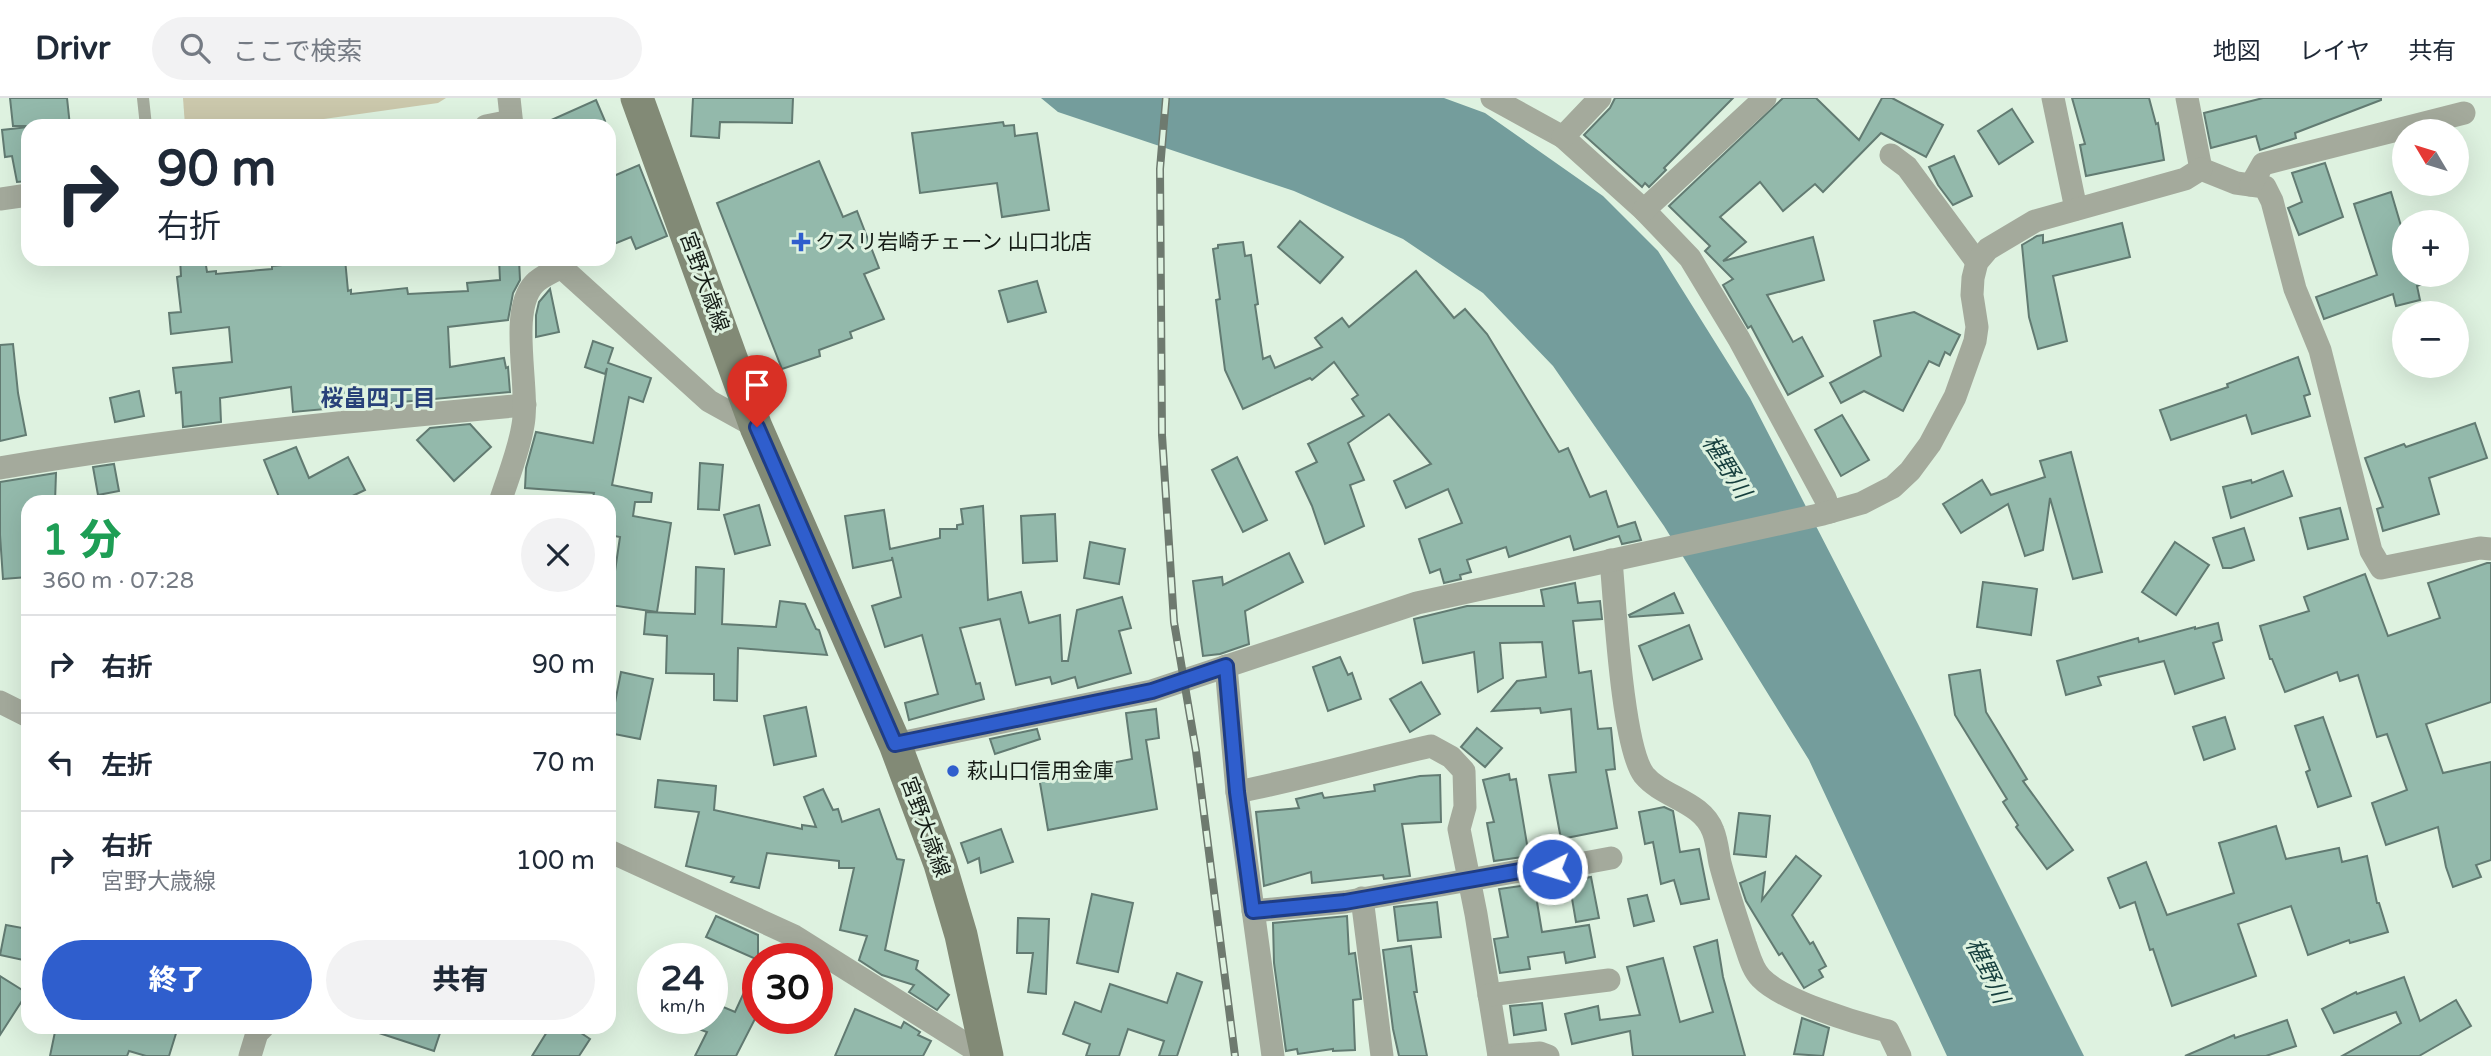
<!DOCTYPE html>
<html lang="ja">
<head>
<meta charset="utf-8">
<style>
  :root { --surface:#fff; --page:#f2f2f3; --text:#1f2937; --muted:#747a83; --line:#e0e1e3; --accent:#2f5ecd }
  body { margin:0; font-family:"Varela Round","Noto Sans JP",sans-serif; background:var(--page); color:var(--text); height:100vh; display:flex; flex-direction:column; font-size:26px; white-space:nowrap }
  * { box-sizing:border-box; margin:0 }
  p { font-size:23px; color:var(--muted) }
  .icon { flex:none; width:38px; height:38px; fill:none; stroke:currentColor; stroke-width:2; stroke-linecap:round; stroke-linejoin:round }
  .map { position:relative; flex:1; overflow:hidden }
  .side { position:absolute; left:21px; top:397px; width:595px; height:539px; display:flex; flex-direction:column; background:var(--surface); border-radius:21px; box-shadow:0 7px 28px #0002 }
  .side>* { flex:none }
  .hud { position:absolute; left:21px; top:21px; width:595px; height:147px; border-radius:21px; box-shadow:0 7px 28px #0002; background:#fff; color:var(--text); overflow:hidden }
  .needle { width:46px; rotate:308deg }
  .fabs { position:absolute; left:2392px; top:21px; display:grid; gap:14px }
  .fabs a { display:grid; place-items:center; width:77px; height:77px; border-radius:50%; background:var(--surface); box-shadow:0 7px 28px #0002; font-size:35px }
  .speed { position:absolute; left:637px; top:845px; display:flex; gap:14px; font-size:35px; font-weight:700; text-align:center }
  .speed>* { display:grid; place-content:center; width:91px; height:91px; border-radius:50%; background:var(--surface); box-shadow:0 7px 28px #0002; line-height:1 }
  .speed small { font-size:18px; font-weight:400 }
  .speed .limit { border:10px solid #d22; background:#fff; color:#111 }
  .pin { position:absolute; display:grid; place-items:center; width:60px; height:60px; color:#fff; margin:-72px -30px; border-radius:50% 50% 50% 0; rotate:-45deg; box-shadow:0 0 7px #0007 }
  .pin .icon { rotate:45deg }
  .me { position:absolute; width:77px; margin:-38px; rotate:265deg; stroke-linejoin:round; filter:drop-shadow(0 0 5px #0008) }
  .turn { display:flex; align-items:center; gap:24px; height:147px; padding:0 21px; font-size:32px }
  .turn .icon { width:91px; height:91px; stroke-width:2.5 }
  .turn b { display:block; font-size:49px; line-height:60px }
  .round { display:grid; place-items:center; flex:none; width:74px; height:74px; border-radius:37px; background:var(--page) }
  .head { display:flex; align-items:center; justify-content:space-between; height:119px; padding:0 21px }
  h1 { font-size:42px; font-weight:800; line-height:52px; color:#1e9e55 }
  .cta { display:flex; gap:14px; margin-top:auto; padding:14px 21px }
  .cta a { flex:1; height:80px; border-radius:42px; background:var(--accent); color:#fff; font-size:28px; font-weight:800; line-height:80px; text-align:center }
  .cta a+a { background:var(--page); color:var(--text) }
  ul { padding:0; list-style:none }
  li { display:flex; align-items:center; gap:21px; height:98px; padding:0 21px; border-top:2px solid var(--line) }
  li div { flex:1 }
  li b { display:block; font-size:26px }
  li em { font-style:normal }
  header { display:flex; align-items:center; gap:42px; box-sizing:border-box; height:98px; padding:0 35px; background:var(--surface); border-bottom:2px solid var(--line) }
  header strong { font-size:33px }
  nav { display:flex; gap:38px; margin-inline-start:auto; font-size:24px }
  .search { width:490px; height:63px; background:var(--page); display:flex; align-items:center; gap:18px; box-sizing:border-box; padding:0 24px; border-radius:38px; color:var(--muted); font-size:26px }
  .map>svg:first-child { display:block }
  .green { fill:#cbc8ac }
  .water { fill:#749d9c }
  .building { fill:#93b9ab; stroke:#627b72; stroke-width:2 }
  .lines { fill:none; stroke-linecap:round; stroke-linejoin:round }
  .service { stroke:#a4aa9c; stroke-width:12 }
  .minor { stroke:#a4aa9c; stroke-width:23 }
  .secondary { stroke:#828a76; stroke-width:33 }
  .rail-casing { stroke:#6e7a6f; stroke-width:8 }
  .rail { stroke:#def2e0; stroke-width:5; stroke-dasharray:16; stroke-linecap:butt }
  .route-casing { stroke:#1f3d85; stroke-width:18 }
  .route { stroke:#2f5ecd; stroke-width:12 }
  .poi-dot { fill:#2f5ecd; stroke:#def2e0; stroke-width:2.5 }
  .labels { text-anchor:middle; dominant-baseline:central; stroke-width:6; stroke-linejoin:round; paint-order:stroke }
  .poi-label { font-size:21px; fill:#151c16; stroke:#def2e0; text-anchor:start }
  .street-label { font-size:21px; fill:#151c16; stroke:#def2e0 }
  .neighbourhood-label { font-size:23px; font-weight:bold; fill:#284179; stroke:#def2e0 }
  .water-label { font-size:23px; font-style:italic; fill:#153e3d; stroke:#def2e0 }
</style>
</head>
<body>
<header>
<strong>Drivr</strong>
<div class="search"><svg class="icon" aria-label="search" viewBox="0 0 24 24"><circle cx="10" cy="10" r="6"/><path d="M15 15l6 6"/></svg>ここで検索</div>
<nav><a>地図</a><a>レイヤ</a><a>共有</a></nav>
</header>
<div class="map">
<svg width="2491" height="958" viewBox="0 0 2491 958">
  <rect width="100%" height="100%" fill="#def2e0"/>
  <polygon class="green" points="183,0 446,0 438,5 274,28 185,28"/>
  <polygon class="water" points="1041,0 1444,0 1485,15 1603,98 1658,153 1750,300 1918,626 2084,958 1947,958 1809,662 1664,428 1553,268 1483,195 1403,141 1294,93 1058,14"/>
  <g class="building">
    <polygon points="10,0 67,0 70,28 13,28"/>
    <polygon points="693,0 793,0 792,25 720,24 719,40 691,38"/>
    <polygon points="1615,0 1733,0 1664,70 1666,72 1649,89 1645,85 1642,89 1584,37 1610,10"/>
    <polygon points="1783,0 1816,0 1859,42 1882,0 1892,0 1943,27 1926,59 1881,35 1823,94 1815,86 1783,113 1760,84 1720,119 1746,144 1723,163 1813,139 1824,182 1767,197 1793,244 1802,239 1823,278 1788,297 1751,228 1748,230 1723,187 1733,181 1705,153 1710,148 1669,108"/>
    <polygon points="2072,0 2149,0 2156,26 2158,25 2164,62 2086,78 2080,47 2085,46"/>
    <polygon points="2263,0 2381,0 2381,2 2295,35 2296,40 2260,52 2256,38 2211,50 2204,15"/>
    <polygon points="596,2 605,23 593,28 538,28"/>
    <polygon points="2012,11 2033,44 1999,66 1978,33"/>
    <polygon points="1003,24 1004,28 1014,27 1015,38 1037,35 1049,112 1002,119 997,85 920,95 912,35"/>
    <polygon points="28,29 28,83 17,84 12,58 5,59 2,32"/>
    <polygon points="1954,58 1972,98 1953,107 1938,87 1929,69"/>
    <polygon points="819,63 843,119 857,113 879,170 864,176 884,221 850,234 852,240 819,252 820,258 782,271 717,105"/>
    <polygon points="2325,65 2343,119 2299,137 2288,110 2302,104 2292,75"/>
    <polygon points="639,67 667,138 636,151 631,139 609,148 609,80"/>
    <polygon points="2391,94 2404,138 2404,177 2440,177 2441,179 2417,188 2420,202 2396,208 2393,196 2324,221 2316,199 2377,177 2354,106"/>
    <polygon points="1300,123 1343,159 1320,185 1278,149"/>
    <polygon points="2122,125 2130,159 2053,178 2067,243 2038,251 2029,219 2022,147 2037,138 2043,137 2043,145"/>
    <polygon points="1243,144 1245,158 1251,157 1258,206 1255,207 1263,261 1270,258 1275,270 1322,249 1315,240 1342,220 1349,229 1416,173 1454,220 1465,211 1487,236 1559,354 1568,350 1590,399 1606,393 1618,429 1635,424 1641,442 1622,446 1619,438 1574,452 1570,438 1509,459 1506,449 1467,462 1471,474 1460,477 1461,481 1444,485 1440,471 1430,475 1419,441 1462,425 1448,391 1406,410 1394,383 1431,366 1389,316 1348,345 1364,382 1350,387 1364,428 1325,446 1312,408 1296,374 1317,364 1308,346 1364,318 1352,301 1358,297 1334,264 1312,282 1310,280 1243,311 1225,272 1216,202 1220,201 1213,151 1218,150 1218,147"/>
    <polygon points="180,161 205,161 207,174 216,173 216,176 272,171 272,168 345,161 348,193 351,192 351,196 407,190 408,196 468,193 467,185 500,182 499,161 519,161 520,182 513,195 508,222 448,229 450,269 504,260 506,270 508,269 510,294 293,314 291,289 220,300 221,324 183,329 181,294 176,295 173,270 232,264 229,229 171,236 169,215 181,214 177,179 181,178"/>
    <polygon points="1037,183 1046,214 1008,224 999,193"/>
    <polygon points="550,191 559,234 536,239 536,217 539,204"/>
    <polygon points="1914,214 1960,237 1950,257 1945,254 1939,268 1929,263 1903,313 1864,293 1841,305 1830,285 1881,258 1874,223"/>
    <polygon points="593,243 613,250 608,265 651,280 643,304 629,299 612,387 652,395 651,404 635,404 633,418 671,425 657,514 610,507 620,439 609,437 609,404 592,404 594,395 525,390 526,370 536,334 593,345 607,270 605,276 585,269"/>
    <polygon points="13,246 18,295 26,337 0,343 0,247"/>
    <polygon points="2298,259 2310,296 2304,298 2310,318 2252,336 2246,317 2171,342 2160,312 2228,289 2227,286"/>
    <polygon points="139,293 144,318 115,324 110,300"/>
    <polygon points="1842,317 1869,362 1841,378 1815,332"/>
    <polygon points="2475,325 2487,360 2429,380 2439,416 2383,433 2377,411 2383,409 2365,360 2404,346 2406,349"/>
    <polygon points="470,326 491,349 454,383 417,342 430,330"/>
    <polygon points="296,349 309,380 348,359 365,392 340,404 281,404 264,362"/>
    <polygon points="2071,354 2102,474 2073,481 2050,400 2043,452 2025,458 2008,406 1961,435 1943,406 1982,382 1991,397 2045,379 2040,363"/>
    <polygon points="1237,359 1267,422 1243,434 1212,372"/>
    <polygon points="700,365 723,367 719,412 698,411"/>
    <polygon points="114,366 119,393 98,397 93,369"/>
    <polygon points="2283,373 2292,398 2231,420 2223,389 2251,382 2252,385"/>
    <polygon points="56,375 55,404 28,404 28,479 3,481 0,437 0,384"/>
    <polygon points="759,407 770,447 735,456 724,417"/>
    <polygon points="983,408 988,502 1021,494 1029,525 1060,517 1062,563 1068,563 1077,512 1122,499 1131,530 1119,533 1131,575 1078,590 1075,579 1052,586 1050,579 1016,587 1000,521 960,530 976,586 980,585 984,601 909,622 905,605 938,596 922,537 885,549 872,508 901,499 892,459 892,462 853,470 845,418 884,412 890,451 940,440 940,431 957,431 957,427 963,426 961,411"/>
    <polygon points="2340,410 2348,441 2308,451 2300,420"/>
    <polygon points="1055,416 1057,463 1023,465 1021,418"/>
    <polygon points="2244,430 2254,462 2231,470 2223,470 2213,440"/>
    <polygon points="1090,444 1125,451 1119,486 1084,480"/>
    <polygon points="2175,444 2209,467 2176,517 2142,494"/>
    <polygon points="1289,455 1303,484 1245,513 1249,546 1220,556 1203,558 1193,483 1222,479 1223,487"/>
    <polygon points="2487,465 2491,465 2491,604 2426,626 2443,675 2491,664 2491,762 2476,767 2481,779 2453,789 2446,769 2438,729 2386,747 2372,705 2407,692 2387,636 2377,639 2358,577 2340,583 2337,574 2285,594 2272,561 2270,561 2260,528 2309,513 2304,499 2365,476 2388,538 2440,520 2428,485"/>
    <polygon points="696,469 724,471 722,526 776,529 780,503 805,506 816,531 819,532 827,557 738,550 737,603 714,602 714,576 666,575 667,538 644,536 646,514 695,516"/>
    <polygon points="1983,484 2037,491 2031,537 1977,529"/>
    <polygon points="1575,485 1578,505 1600,503 1602,521 1573,523 1579,575 1591,573 1598,631 1611,630 1615,671 1606,672 1617,730 1561,741 1549,677 1576,674 1571,611 1541,615 1540,610 1492,613 1517,583 1546,579 1542,544 1500,545 1503,580 1478,594 1474,554 1423,565 1414,521 1467,508 1544,508 1541,492"/>
    <polygon points="1674,495 1683,515 1630,519 1629,517"/>
    <polygon points="2218,525 2222,542 2213,545 2224,580 2175,596 2164,563 2098,579 2101,587 2066,597 2057,563 2138,540 2139,544 2195,529 2195,531"/>
    <polygon points="1689,527 1702,561 1653,582 1639,548"/>
    <polygon points="1340,559 1348,577 1352,575 1361,601 1328,613 1313,569"/>
    <polygon points="1980,572 1986,614 2027,681 2023,683 2073,752 2047,771 2016,729 2018,727 2003,704 2007,701 1955,617 1949,577"/>
    <polygon points="621,574 653,581 640,641 609,635"/>
    <polygon points="1421,584 1440,616 1410,634 1390,601"/>
    <polygon points="806,609 816,658 774,667 764,618"/>
    <polygon points="1156,611 1159,640 1146,642 1157,711 1048,732 1039,679 1132,661 1126,615"/>
    <polygon points="2225,619 2235,651 2204,662 2193,629"/>
    <polygon points="2323,619 2351,698 2318,709 2306,674 2310,672 2295,628"/>
    <polygon points="1477,630 1502,650 1485,669 1461,649"/>
    <polygon points="1037,631 1040,641 995,656 990,641"/>
    <polygon points="1509,676 1510,682 1516,681 1529,758 1494,763 1487,725 1494,724 1483,682"/>
    <polygon points="1440,677 1441,724 1402,726 1410,778 1384,781 1383,777 1312,785 1311,774 1264,788 1256,714 1299,710 1296,701 1322,695 1324,700 1375,693 1374,687 1420,678"/>
    <polygon points="658,682 716,688 714,712 802,731 802,727 816,729 804,699 823,691 833,712 838,711 842,724 879,711 897,761 904,762 885,852 918,863 916,871 949,897 937,912 909,894 914,887 882,877 859,862 867,838 840,832 854,770 839,770 839,763 767,755 759,790 731,784 734,779 686,768 699,714 655,709"/>
    <polygon points="1664,709 1673,713 1680,754 1699,751 1709,801 1681,806 1674,782 1661,786 1653,744 1645,746 1639,714"/>
    <polygon points="1739,715 1770,718 1766,759 1734,756"/>
    <polygon points="2276,728 2286,761 2339,750 2342,764 2367,758 2377,805 2379,805 2388,834 2350,845 2349,842 2308,857 2291,808 2238,826 2256,878 2172,908 2153,851 2150,852 2135,804 2120,810 2108,780 2146,764 2167,817 2234,795 2219,745"/>
    <polygon points="1001,731 1013,764 981,775 979,760 968,765 961,745"/>
    <polygon points="1796,758 1821,778 1792,817 1810,846 1813,844 1826,868 1819,872 1823,879 1804,890 1782,855 1779,857 1746,803 1740,785 1765,774 1762,802"/>
    <polygon points="1591,779 1599,820 1576,824 1569,783"/>
    <polygon points="1534,786 1542,834 1589,827 1595,859 1566,865 1564,854 1528,859 1530,871 1500,875 1494,841 1508,839 1499,791"/>
    <polygon points="1092,796 1133,805 1118,874 1077,865"/>
    <polygon points="1647,797 1654,823 1634,828 1628,801"/>
    <polygon points="1437,804 1441,839 1398,843 1394,809"/>
    <polygon points="716,818 758,837 758,862 706,839"/>
    <polygon points="1347,818 1349,856 1355,855 1361,901 1353,902 1355,952 1333,953 1333,951 1298,956 1297,951 1286,953 1274,865 1273,825"/>
    <polygon points="1018,820 1049,821 1046,896 1028,894 1033,855 1017,855"/>
    <polygon points="6,827 28,831 28,863 0,857"/>
    <polygon points="1717,842 1723,879 1745,958 1633,958 1630,933 1572,946 1565,916 1598,908 1600,922 1640,917 1627,869 1663,860 1680,924 1713,914 1694,849"/>
    <polygon points="1411,848 1417,894 1414,894 1427,958 1399,958 1393,931 1383,852"/>
    <polygon points="758,864 758,915 736,958 695,958 707,934 676,923 677,920 714,920 721,908 735,914"/>
    <polygon points="1177,875 1202,884 1177,958 1159,958 1164,943 1128,931 1119,958 1086,958 1090,946 1063,936 1075,904 1101,914 1110,886 1167,905"/>
    <polygon points="0,878 27,895 0,937"/>
    <polygon points="2404,879 2420,923 2456,902 2471,928 2419,958 2342,958 2401,925 2396,914 2334,935 2322,911 2356,894 2357,896"/>
    <polygon points="1542,905 1546,932 1514,937 1510,908"/>
    <polygon points="855,911 901,930 904,924 920,934 918,937 931,943 923,958 835,958"/>
    <polygon points="1802,920 1829,930 1823,958 1794,956"/>
    <polygon points="2287,922 2296,948 2266,958 2185,958 2234,937 2235,940"/>
    <polygon points="56,929 178,929 169,958 146,958 129,953 127,958 50,958"/>
    <polygon points="374,929 442,929 434,953 373,933"/>
    <polygon points="550,929 572,929 590,941 579,958 532,958"/>
  </g>
  <g class="lines">
    <polyline class="service" points="143,0 146,28"/>
    <g class="minor">
      <polyline points="509,0 512,28"/>
      <polyline points="1492,0 1563,39 1644,112 1690,160 1739,241 1825,400 1830,414"/>
      <polyline points="2053,0 2076,111"/>
      <polyline points="2187,0 2201,71"/>
      <polyline points="486,28 511,23"/>
      <polyline points="1563,39 1600,0"/>
      <polyline points="1891,57 1907,69 1977,164"/>
      <polyline points="2201,71 2236,85 2265,89 2272,103 2295,191 2320,252 2371,453 2381,470 2480,450 2491,451"/>
      <polyline points="2251,87 2263,66 2464,15"/>
      <polyline points="0,101 28,97"/>
      <polyline points="1644,112 1765,0"/>
      <polyline points="557,161 561,169 709,303 756,329"/>
      <path d="M 0,370 C 174,340 349,323 525,307"/>
      <path d="M 500,404 C 508,379 519,353 523,327 C 530,290 508,214 534,186 C 540,179 553,174 561,169"/>
      <path d="M 1611,462 C 1615,505 1622,648 1644,677 C 1663,700 1702,703 1713,733 C 1717,743 1718,755 1720,765 C 1727,792 1736,819 1745,846 C 1749,857 1752,871 1761,880 C 1783,903 1856,925 1888,933 L 1900,958"/>
      <polyline points="1226,568 1237,694 1273,958"/>
      <polyline points="0,604 28,618"/>
      <polyline points="895,646 1152,593 1417,505 1823,416 1862,405 1893,389 1910,373 1930,346 1955,299 1975,243 1977,229 1972,197 1973,180 1977,164 1988,151 2035,123 2185,81 2201,71"/>
      <path d="M 1237,694 C 1302,681 1366,663 1431,648 L 1451,659 L 1464,673 L 1465,709 L 1459,731 L 1476,816 L 1499,958"/>
      <polyline points="609,753 794,838 985,958"/>
      <polyline points="1362,800 1382,958"/>
      <polyline points="1253,813 1345,804 1525,772 1552,771 1611,760"/>
      <polyline points="1489,897 1609,882"/>
      <polyline points="250,958 257,935 263,929"/>
      <polyline points="1499,958 1540,955 1548,958"/>
    </g>
    <polyline class="secondary" points="637,0 756,329 895,646 940,766 961,837 987,958"/>
    <g class="rail-casing">
      <polyline id="rail" points="1166,0 1160,71 1162,337 1174,524 1196,653 1235,958"/>
    </g>
    <use href="#rail" class="rail"/>
  </g>
  <g class="lines">
    <g class="route-casing">
      <polyline id="route" points="757,329 895,646 1152,593 1226,568 1237,694 1253,813 1345,804 1525,772 1552,771"/>
    </g>
    <use href="#route" class="route"/>
  </g>
  <g class="poi-dot">
    <path d="M797.5 133.5h7v7h7v7h-7v7h-7v-7h-7v-7h7z"/>
    <circle cx="953" cy="673" r="7"/>
  </g>
  <g class="labels">
    <g class="poi-label">
      <text x="815" y="144">クスリ岩崎チェーン 山口北店</text>
      <text x="967" y="673">萩山口信用金庫</text>
    </g>
    <g class="street-label">
      <text transform="translate(704 184) rotate(70)">宮野大歳線</text>
      <text transform="translate(925 729) rotate(70)">宮野大歳線</text>
    </g>
    <g class="neighbourhood-label">
      <text x="378" y="301">桜畠四丁目</text>
    </g>
    <g class="water-label">
      <text transform="translate(1726 369) rotate(58)">椹野川</text>
      <text transform="translate(1987 873) rotate(64)">椹野川</text>
    </g>
  </g>
</svg>
<div class="fabs">
<a><svg class="needle" viewBox="-14 -14 28 28"><path d="M0-13l5 13h-10z" fill="#e53935"/><path d="M0 13l5-13h-10z" fill="#747a83"/></svg></a>
<a>+</a>
<a>−</a>
</div>
<div class="speed"><div>24<small>km/h</small></div><div class="limit">30</div></div>
<div class="pin" style="left:757px;top:329px;background:#d93025"><svg class="icon" aria-label="arrive" viewBox="0 0 24 24"><path d="M6 21V4h12l-3 4 3 4H6"/></svg></div>
<svg class="me" style="left:1552px;top:771px" viewBox="-20 -20 40 40"><circle r="17" fill="#2f5ecd" stroke="#fff" stroke-width="3"/><path d="M0-11L8 9 0 5-8 9z" fill="#fff"/></svg>
<div class="hud">
<div class="turn"><svg class="icon" aria-label="right" viewBox="0 0 24 24"><path d="M7 20v-9h11M14 6l5 5-5 5"/></svg><div><b>90 m</b>右折</div></div>
</div>
<section class="side">
<div class="head"><div><h1>1 分</h1><p>360 m · 07:28</p></div><a class="round"><svg class="icon" aria-label="close" viewBox="0 0 24 24"><path d="M6 6l12 12M18 6L6 18"/></svg></a></div>
<ul>
<li><svg class="icon" aria-label="right" viewBox="0 0 24 24"><path d="M7 20v-9h11M14 6l5 5-5 5"/></svg><div><b>右折</b></div><em>90 m</em></li>
<li><svg class="icon" aria-label="left" viewBox="0 0 24 24"><path d="M17 20v-9H6M10 6l-5 5 5 5"/></svg><div><b>左折</b></div><em>70 m</em></li>
<li><svg class="icon" aria-label="right" viewBox="0 0 24 24"><path d="M7 20v-9h11M14 6l5 5-5 5"/></svg><div><b>右折</b><p>宮野大歳線</p></div><em>100 m</em></li>
</ul>
<div class="cta"><a>終了</a><a>共有</a></div>
</section>
</div>
</body>
</html>
